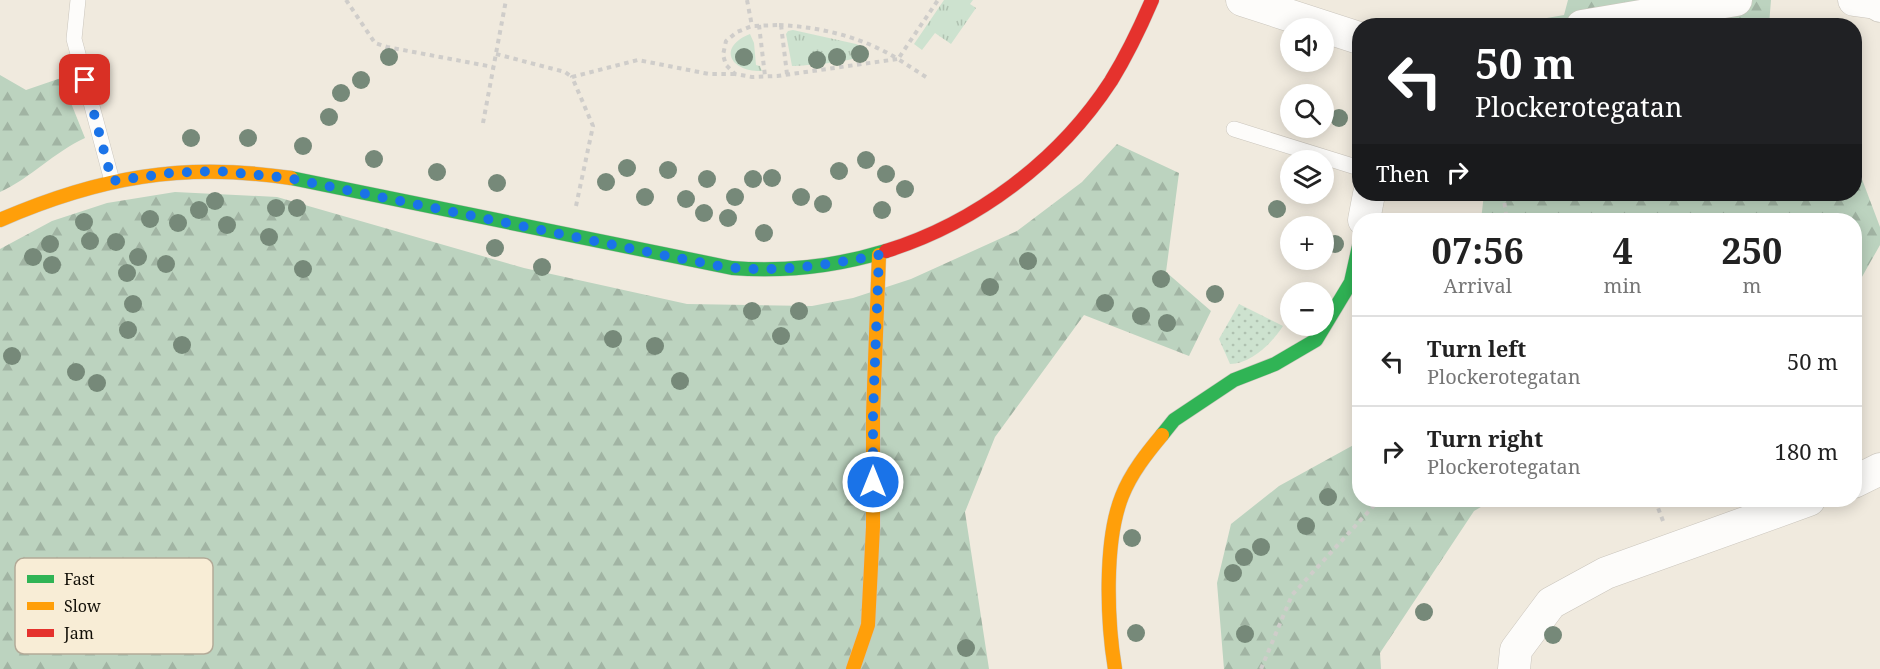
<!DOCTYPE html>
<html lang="en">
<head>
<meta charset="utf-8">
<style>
  :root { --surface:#fff; --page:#f6f6f6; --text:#222; --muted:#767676; --line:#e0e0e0 }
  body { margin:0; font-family:"Noto Serif",serif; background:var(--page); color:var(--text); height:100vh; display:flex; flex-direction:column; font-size:22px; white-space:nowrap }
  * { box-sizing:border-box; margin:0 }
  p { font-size:20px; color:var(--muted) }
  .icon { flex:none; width:33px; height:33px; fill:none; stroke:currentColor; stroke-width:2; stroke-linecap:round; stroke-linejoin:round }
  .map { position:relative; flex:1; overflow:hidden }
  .panel { position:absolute; left:1352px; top:213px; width:510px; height:294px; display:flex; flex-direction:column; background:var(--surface); border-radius:24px; box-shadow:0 3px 15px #0003 }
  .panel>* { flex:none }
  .top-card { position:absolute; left:1352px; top:18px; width:510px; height:183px; border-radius:24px; box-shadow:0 3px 15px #0003; background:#202124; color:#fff; overflow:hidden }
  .fabs { position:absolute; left:1280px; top:18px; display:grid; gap:12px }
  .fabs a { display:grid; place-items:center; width:54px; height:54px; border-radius:50%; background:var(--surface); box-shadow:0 3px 15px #0003; font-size:30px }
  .pin { position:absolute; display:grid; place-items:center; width:51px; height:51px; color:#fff; margin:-26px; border-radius:12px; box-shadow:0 3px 9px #0006 }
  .me { position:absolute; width:66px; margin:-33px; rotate:0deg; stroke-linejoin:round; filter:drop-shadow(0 0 4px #0008) }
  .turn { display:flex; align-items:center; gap:21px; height:126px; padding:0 24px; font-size:27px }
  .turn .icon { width:78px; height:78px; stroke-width:2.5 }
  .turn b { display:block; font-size:42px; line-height:51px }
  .then { display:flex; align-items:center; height:57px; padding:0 24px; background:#0003; gap:12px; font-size:22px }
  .eta { display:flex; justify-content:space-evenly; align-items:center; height:102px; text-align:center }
  .eta b { font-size:36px; font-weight:700; line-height:42px }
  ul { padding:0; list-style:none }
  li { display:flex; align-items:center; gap:18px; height:90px; padding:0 24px; border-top:2px solid var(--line) }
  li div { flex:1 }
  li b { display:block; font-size:22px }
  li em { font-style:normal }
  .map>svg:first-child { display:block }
  .grass { fill:url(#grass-tufts) }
  .forest { fill:url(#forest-firs) }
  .park { fill:url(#park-dots) }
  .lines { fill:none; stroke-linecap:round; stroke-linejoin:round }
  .lane-casing { stroke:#cac5bc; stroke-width:16 }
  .street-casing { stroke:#cac5bc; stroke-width:33 }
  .fast-casing { stroke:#cac5bc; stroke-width:15 }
  .slow-casing { stroke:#cac5bc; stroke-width:15 }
  .jam-casing { stroke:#cac5bc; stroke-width:15 }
  .path { stroke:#cfcdca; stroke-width:4; stroke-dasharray:4.5 4.5; stroke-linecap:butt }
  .lane { stroke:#fdfcfa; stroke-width:15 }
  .street { stroke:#fdfcfa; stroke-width:32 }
  .fast { stroke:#30b455; stroke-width:14 }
  .slow { stroke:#ff9f0a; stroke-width:14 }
  .jam { stroke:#e5322d; stroke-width:14 }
  .tree { fill:#768979 }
  .route { stroke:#1a73e8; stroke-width:10; stroke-dasharray:0 18 }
  .key { fill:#f8edd6; stroke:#b3aa98; stroke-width:1.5 }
  .key-label { font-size:16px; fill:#120f07 }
</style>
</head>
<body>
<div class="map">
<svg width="1880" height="669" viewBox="0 0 1880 669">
  <defs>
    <pattern id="grass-tufts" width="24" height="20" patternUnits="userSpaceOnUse" patternTransform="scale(1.5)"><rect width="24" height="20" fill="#cde2cf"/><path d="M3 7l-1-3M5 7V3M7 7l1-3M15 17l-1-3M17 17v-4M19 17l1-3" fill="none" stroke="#afc1b0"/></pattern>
    <pattern id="forest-firs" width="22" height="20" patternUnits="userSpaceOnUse" patternTransform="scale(1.5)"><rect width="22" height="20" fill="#bcd3bf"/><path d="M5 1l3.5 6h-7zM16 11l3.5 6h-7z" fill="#a1b4a3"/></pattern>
    <pattern id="park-dots" width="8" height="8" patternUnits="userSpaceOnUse" patternTransform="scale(1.5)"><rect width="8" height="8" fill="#cde2cf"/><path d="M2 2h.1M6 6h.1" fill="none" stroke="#afc1b0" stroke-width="1.8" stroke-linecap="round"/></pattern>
  </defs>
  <rect width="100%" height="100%" fill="#f0eade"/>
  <g class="grass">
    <polygon points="944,0 973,0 970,4 976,8 951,44 935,33 922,50 914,44"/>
    <path d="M 793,30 L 856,44 L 865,48 L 867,54 C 858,61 805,66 792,66 L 786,34 L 788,31 Z"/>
    <path d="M 750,34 L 754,43 L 756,65 L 760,66 L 762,71 C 730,72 717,47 750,34 Z"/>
  </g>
  <g class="forest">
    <polygon points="1568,0 1771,0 1769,25 1502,26 1564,15"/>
    <path d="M 0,75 L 26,90 L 61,78 L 85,138 C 54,152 31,178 0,192 Z"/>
    <polygon points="1117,144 1179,173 1166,272 1211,311 1189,356 1084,315 995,437 965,512 989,669 0,669 0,249 52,221 107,203 175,192 277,197 524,268 687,304 812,306 853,298 911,279 1017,231 1082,182"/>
    <polygon points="1854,158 1880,227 1880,245 1854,291 1854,220 1481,220 1484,194 1854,194"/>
    <polygon points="1359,442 1359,500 1493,500 1474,511 1380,653 1381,669 1224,669 1217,583 1231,524 1279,486"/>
  </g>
  <path class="park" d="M 1239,304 L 1283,326 C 1272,343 1251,364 1230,364 L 1219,339 Z"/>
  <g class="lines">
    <g class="lane-casing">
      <g id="lane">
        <polyline points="78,0 74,39 112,181"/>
        <polyline points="1234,129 1359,168"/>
      </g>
    </g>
    <g class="street-casing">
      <g id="street">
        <polyline points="1242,0 1359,38"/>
        <polyline points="1854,0 1876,3 1880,6"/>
        <polyline points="1582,26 1736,0"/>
        <polyline points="1364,220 1369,194"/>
        <polyline points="1854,482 1880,469"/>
        <polyline points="1514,669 1516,650 1551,603 1606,573 1809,500"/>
      </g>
    </g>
    <g class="fast-casing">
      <g id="fast">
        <path d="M 291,178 L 732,268 C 783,272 837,266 886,251"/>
        <polyline points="1162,435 1174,420 1234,380 1275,364 1316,340 1351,282 1359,246"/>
      </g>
    </g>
    <g class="slow-casing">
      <g id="slow">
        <path d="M 0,220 C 99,177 183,162 291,178"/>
        <polyline points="853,669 868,625 873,527 873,414 879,255"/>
        <path d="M 1115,669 C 1107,621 1104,541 1122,496 C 1131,473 1147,453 1162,435"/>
      </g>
    </g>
    <g class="jam-casing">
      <path id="jam" d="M 886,251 C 976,223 1059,161 1111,81 C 1127,55 1140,28 1152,0"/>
    </g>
    <g class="path">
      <polyline points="346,0 375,43 387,47 493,67"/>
      <polyline points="747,0 752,26"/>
      <polyline points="759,25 765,76"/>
      <path d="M 779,25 C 821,27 862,37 898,59 L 777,76 L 752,77 L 735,74 L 726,65 L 723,55 L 726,41 L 737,32 L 752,26 Z"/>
      <polyline points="781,25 787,74"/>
      <polyline points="496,54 565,72 572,77"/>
      <polyline points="926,77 898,59 938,0"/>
      <polyline points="483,123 506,0"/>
      <polyline points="1503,194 1507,220"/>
      <polyline points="576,206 593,126 572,77 638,60 709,74 735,74"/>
      <polyline points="1655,500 1663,521"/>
      <polyline points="1261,669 1292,595 1379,500"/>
    </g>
    <use href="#lane" class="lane"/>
    <use href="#street" class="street"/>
    <use href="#fast" class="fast"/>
    <use href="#slow" class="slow"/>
    <use href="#jam" class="jam"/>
  </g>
  <g class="tree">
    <circle cx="860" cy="54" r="9"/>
    <circle cx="389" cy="57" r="9"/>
    <circle cx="744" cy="57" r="9"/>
    <circle cx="837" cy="57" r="9"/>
    <circle cx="817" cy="60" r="9"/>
    <circle cx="361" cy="80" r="9"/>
    <circle cx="341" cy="93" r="9"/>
    <circle cx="329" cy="117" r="9"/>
    <circle cx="1339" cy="118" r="9"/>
    <circle cx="191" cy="138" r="9"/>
    <circle cx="248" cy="138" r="9"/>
    <circle cx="303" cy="146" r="9"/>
    <circle cx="374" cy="159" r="9"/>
    <circle cx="866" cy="160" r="9"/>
    <circle cx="627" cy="168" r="9"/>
    <circle cx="668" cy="170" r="9"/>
    <circle cx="839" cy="171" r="9"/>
    <circle cx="437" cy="172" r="9"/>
    <circle cx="886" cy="174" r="9"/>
    <circle cx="772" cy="178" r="9"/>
    <circle cx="707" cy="179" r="9"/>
    <circle cx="753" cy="179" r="9"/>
    <circle cx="606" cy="182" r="9"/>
    <circle cx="497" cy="183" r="9"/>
    <circle cx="905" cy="189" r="9"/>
    <circle cx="645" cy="197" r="9"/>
    <circle cx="735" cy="197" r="9"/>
    <circle cx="801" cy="197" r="9"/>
    <circle cx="686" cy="199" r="9"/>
    <circle cx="215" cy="201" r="9"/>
    <circle cx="823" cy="204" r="9"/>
    <circle cx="276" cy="208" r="9"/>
    <circle cx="297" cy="208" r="9"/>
    <circle cx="1277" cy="209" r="9"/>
    <circle cx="199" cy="210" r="9"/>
    <circle cx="882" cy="210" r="9"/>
    <circle cx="704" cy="213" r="9"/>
    <circle cx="728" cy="218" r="9"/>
    <circle cx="150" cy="219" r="9"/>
    <circle cx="84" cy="222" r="9"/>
    <circle cx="178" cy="223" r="9"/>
    <circle cx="227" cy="225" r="9"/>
    <circle cx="764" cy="233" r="9"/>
    <circle cx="269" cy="237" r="9"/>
    <circle cx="90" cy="241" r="9"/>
    <circle cx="116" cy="242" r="9"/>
    <circle cx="50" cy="244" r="9"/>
    <circle cx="1335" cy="244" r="9"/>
    <circle cx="495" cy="248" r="9"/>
    <circle cx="33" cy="257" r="9"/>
    <circle cx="138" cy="257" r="9"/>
    <circle cx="1028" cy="261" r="9"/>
    <circle cx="166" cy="264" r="9"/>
    <circle cx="52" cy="265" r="9"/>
    <circle cx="542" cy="267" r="9"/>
    <circle cx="303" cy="269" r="9"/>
    <circle cx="127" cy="273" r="9"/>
    <circle cx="1161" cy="279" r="9"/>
    <circle cx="990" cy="287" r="9"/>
    <circle cx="1215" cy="294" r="9"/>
    <circle cx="1105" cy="303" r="9"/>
    <circle cx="133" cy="304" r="9"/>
    <circle cx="752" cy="311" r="9"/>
    <circle cx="799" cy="311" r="9"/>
    <circle cx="1141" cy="316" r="9"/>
    <circle cx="1167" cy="323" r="9"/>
    <circle cx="128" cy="330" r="9"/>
    <circle cx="781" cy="336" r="9"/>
    <circle cx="613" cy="339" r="9"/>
    <circle cx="182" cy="345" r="9"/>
    <circle cx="655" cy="346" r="9"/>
    <circle cx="12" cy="356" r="9"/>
    <circle cx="76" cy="372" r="9"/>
    <circle cx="680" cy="381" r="9"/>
    <circle cx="97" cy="383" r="9"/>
    <circle cx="1328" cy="497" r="9"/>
    <circle cx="1306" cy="526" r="9"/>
    <circle cx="1132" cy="538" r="9"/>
    <circle cx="1261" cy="547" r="9"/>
    <circle cx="1244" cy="557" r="9"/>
    <circle cx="1233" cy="573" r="9"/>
    <circle cx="1424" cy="612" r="9"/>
    <circle cx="1136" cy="633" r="9"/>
    <circle cx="1245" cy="634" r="9"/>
    <circle cx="1553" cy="635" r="9"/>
    <circle cx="966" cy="648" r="9"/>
  </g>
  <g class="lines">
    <path class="route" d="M 85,80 L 112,181 L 171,173 L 217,171 L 288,178 L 677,258 C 697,261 717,267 737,268 C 785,272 833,264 879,255 L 873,414 L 873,482"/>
  </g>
  <rect x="15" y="558" width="198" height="96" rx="9" class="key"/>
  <rect x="27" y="575" width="27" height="8" fill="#30b455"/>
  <rect x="27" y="602" width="27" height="8" fill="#ff9f0a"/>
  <rect x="27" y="629" width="27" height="8" fill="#e5322d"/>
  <g class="key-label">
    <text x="64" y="585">Fast</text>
    <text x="64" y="612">Slow</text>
    <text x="64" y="639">Jam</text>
  </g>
</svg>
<div class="fabs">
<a><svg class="icon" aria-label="sound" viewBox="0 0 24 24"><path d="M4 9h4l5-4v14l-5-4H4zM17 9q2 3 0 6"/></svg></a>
<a><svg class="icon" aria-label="search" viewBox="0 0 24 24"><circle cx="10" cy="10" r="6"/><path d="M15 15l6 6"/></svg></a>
<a><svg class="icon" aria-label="layers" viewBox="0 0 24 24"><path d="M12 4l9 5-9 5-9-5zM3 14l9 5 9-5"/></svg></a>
<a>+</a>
<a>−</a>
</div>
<div class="pin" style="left:85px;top:80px;background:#d93025"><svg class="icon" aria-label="arrive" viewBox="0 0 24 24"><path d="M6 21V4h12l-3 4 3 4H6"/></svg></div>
<svg class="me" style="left:873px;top:482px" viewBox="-20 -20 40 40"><circle r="17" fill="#1a73e8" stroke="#fff" stroke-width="3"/><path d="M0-11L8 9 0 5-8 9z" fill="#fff"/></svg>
<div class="top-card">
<div class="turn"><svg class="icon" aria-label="left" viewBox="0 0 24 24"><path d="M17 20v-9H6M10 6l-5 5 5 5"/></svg><div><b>50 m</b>Plockerotegatan</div></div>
<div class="then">Then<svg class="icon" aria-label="right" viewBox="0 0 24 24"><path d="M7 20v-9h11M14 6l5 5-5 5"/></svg></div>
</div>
<section class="panel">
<div class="eta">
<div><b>07:56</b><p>Arrival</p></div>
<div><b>4</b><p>min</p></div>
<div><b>250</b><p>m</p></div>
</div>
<ul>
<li><svg class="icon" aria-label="left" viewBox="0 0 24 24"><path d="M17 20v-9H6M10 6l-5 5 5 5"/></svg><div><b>Turn left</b><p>Plockerotegatan</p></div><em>50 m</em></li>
<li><svg class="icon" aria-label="right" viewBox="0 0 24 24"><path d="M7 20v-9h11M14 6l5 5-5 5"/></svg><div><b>Turn right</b><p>Plockerotegatan</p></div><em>180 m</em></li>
</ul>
</section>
</div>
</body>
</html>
